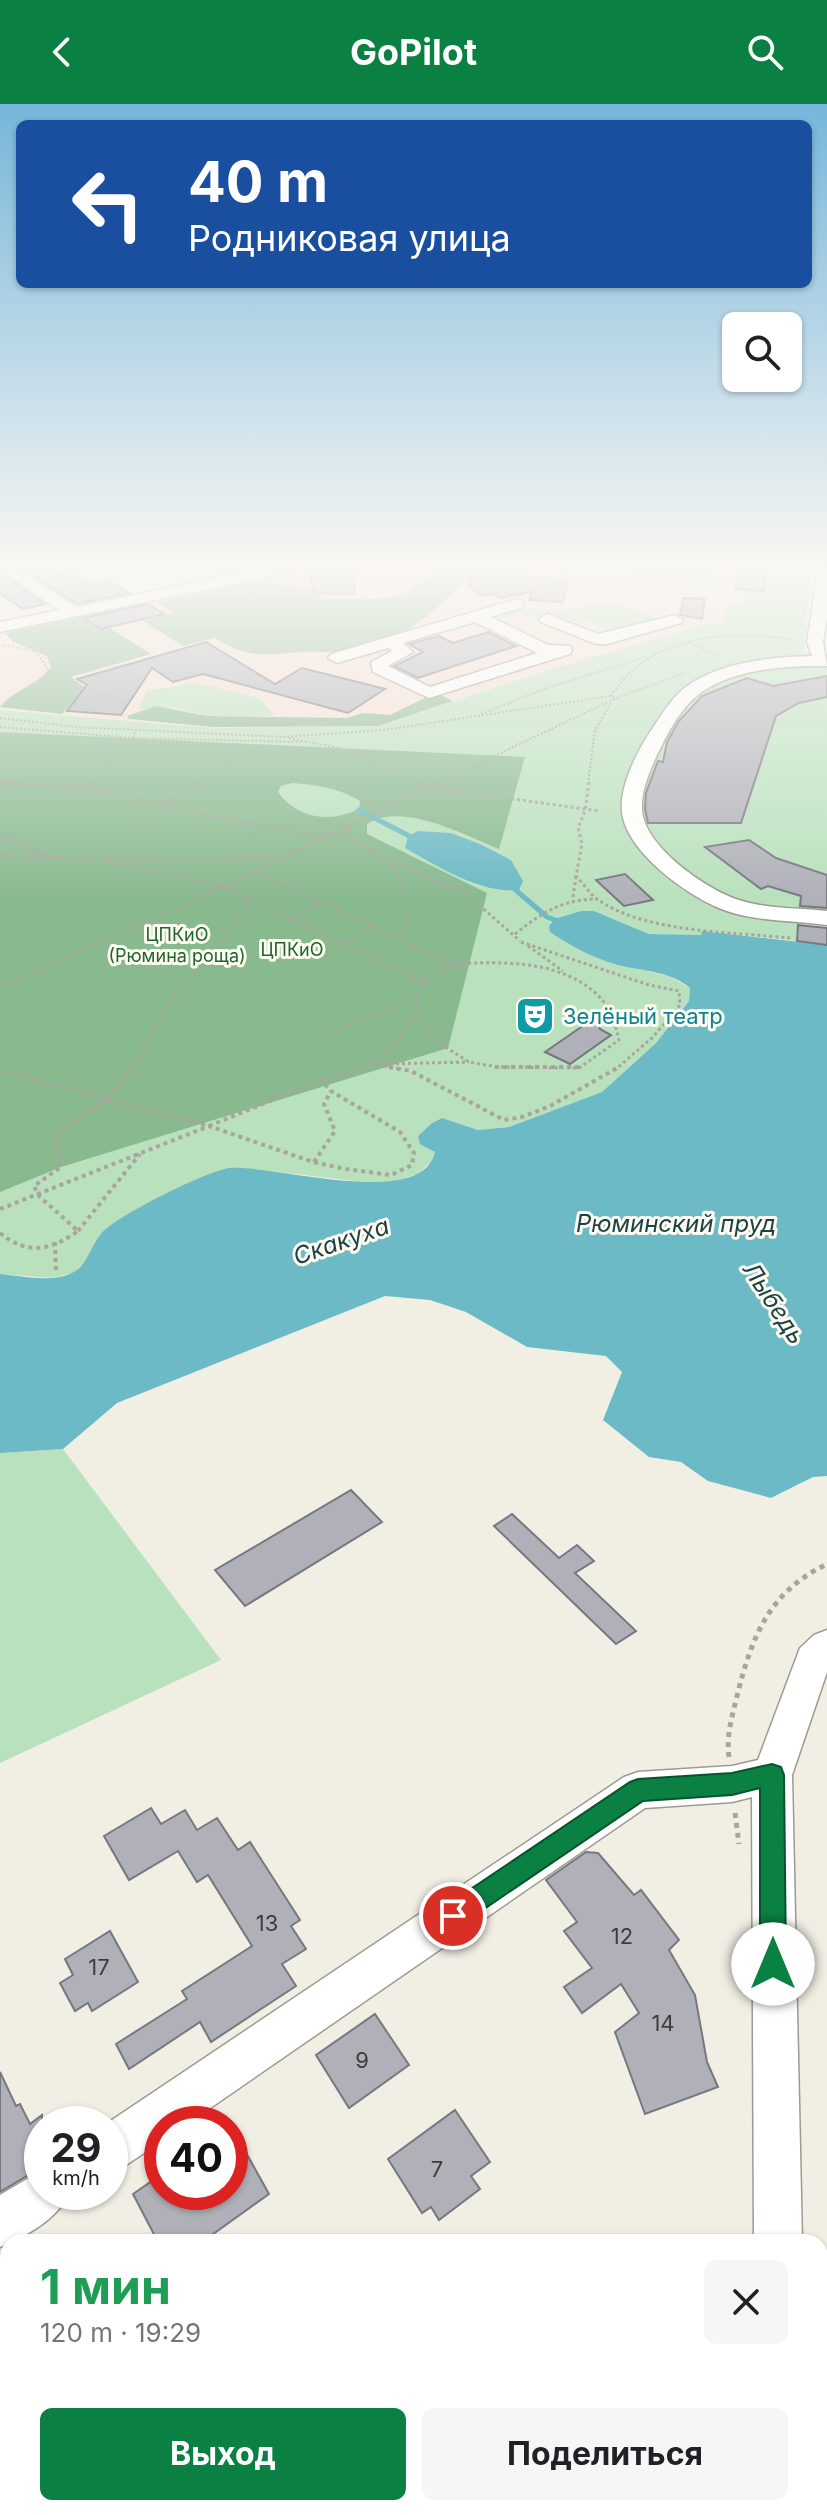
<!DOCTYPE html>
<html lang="ru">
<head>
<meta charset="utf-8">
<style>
  :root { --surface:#fff; --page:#f6f6f6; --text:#202124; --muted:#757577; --accent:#0b8043 }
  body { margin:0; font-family:Inter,sans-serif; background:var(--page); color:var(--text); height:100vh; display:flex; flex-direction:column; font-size:30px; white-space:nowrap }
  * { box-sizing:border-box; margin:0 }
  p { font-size:26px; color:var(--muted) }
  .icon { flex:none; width:44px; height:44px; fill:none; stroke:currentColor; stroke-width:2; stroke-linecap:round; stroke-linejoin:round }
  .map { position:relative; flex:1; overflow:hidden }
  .drawer { position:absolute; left:0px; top:2130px; width:828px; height:282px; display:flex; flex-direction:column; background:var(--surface); border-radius:24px 24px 0 0; box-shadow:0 2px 6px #0004 }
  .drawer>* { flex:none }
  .top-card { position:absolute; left:16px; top:16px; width:796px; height:168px; border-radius:12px; box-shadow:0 2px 6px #0004; background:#1a4fa0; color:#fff; overflow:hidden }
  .fabs { position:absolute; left:722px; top:208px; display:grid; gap:16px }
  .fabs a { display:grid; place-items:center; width:80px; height:80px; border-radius:12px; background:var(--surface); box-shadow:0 2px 6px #0004; font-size:40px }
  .speed { position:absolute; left:24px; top:2002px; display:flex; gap:16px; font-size:40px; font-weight:700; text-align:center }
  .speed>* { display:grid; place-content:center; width:104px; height:104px; border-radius:50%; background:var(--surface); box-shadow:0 2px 6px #0004; line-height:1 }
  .speed small { font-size:20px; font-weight:400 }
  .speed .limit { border:12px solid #d22; background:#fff; color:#111 }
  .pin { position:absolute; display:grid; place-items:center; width:68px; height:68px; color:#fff; margin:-34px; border:4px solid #fff; border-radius:50%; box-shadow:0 2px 8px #0007 }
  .me { position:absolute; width:88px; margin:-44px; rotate:0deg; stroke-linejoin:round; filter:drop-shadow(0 0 6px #0008) }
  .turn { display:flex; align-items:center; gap:28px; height:168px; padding:0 40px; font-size:36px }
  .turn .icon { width:104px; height:104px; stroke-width:2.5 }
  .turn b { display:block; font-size:56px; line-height:68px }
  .round { display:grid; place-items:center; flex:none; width:84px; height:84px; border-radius:12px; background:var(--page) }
  .headline { display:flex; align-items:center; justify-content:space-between; height:136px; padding:0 40px }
  h1 { font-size:48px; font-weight:700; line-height:60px; color:#1e9e55 }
  .primary-button { display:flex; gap:16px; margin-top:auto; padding:16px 40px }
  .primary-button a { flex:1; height:92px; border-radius:12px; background:var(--accent); color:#fff; font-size:32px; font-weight:700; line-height:92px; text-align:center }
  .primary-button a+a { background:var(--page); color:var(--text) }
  header { display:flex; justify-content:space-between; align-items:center; height:104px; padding:0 40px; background:var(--accent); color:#fff; font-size:36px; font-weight:700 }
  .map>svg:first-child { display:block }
  .medical { fill:#f7ded5 }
  .green { fill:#b9e1bd; fill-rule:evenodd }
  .forest { fill:#88b98f; fill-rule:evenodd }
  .water { fill:#6cbac5 }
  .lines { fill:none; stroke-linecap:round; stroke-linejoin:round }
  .stream { stroke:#6cbac5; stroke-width:5 }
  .building { fill:#b0b0b9; stroke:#777780; stroke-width:2 }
  .minor-casing { stroke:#9d9b91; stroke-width:3 }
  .path-far4 { stroke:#a8a59d; stroke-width:2; stroke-dasharray:2 2; stroke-linecap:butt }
  .path-far3 { stroke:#a8a59d; stroke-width:3; stroke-dasharray:3 3; stroke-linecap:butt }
  .path-far2 { stroke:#a8a59d; stroke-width:4; stroke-dasharray:4 4; stroke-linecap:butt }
  .path-far1 { stroke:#a8a59d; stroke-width:5; stroke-dasharray:5 5; stroke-linecap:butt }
  .path { stroke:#a8a59d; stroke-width:6; stroke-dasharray:6 6; stroke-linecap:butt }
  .minor { fill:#fff; fill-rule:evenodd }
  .route { fill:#0b8043; stroke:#07532c; stroke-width:2 }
  .labels { text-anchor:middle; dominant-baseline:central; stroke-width:6; stroke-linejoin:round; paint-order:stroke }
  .far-park-label { font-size:18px; fill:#1f6530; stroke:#fefcf1 }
  .culture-label { font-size:22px; fill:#0d838f; stroke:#fefcf1; text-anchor:start }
  .near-number-label { font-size:22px; fill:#3e3d3c }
  .water-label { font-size:24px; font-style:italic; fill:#1c4247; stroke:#fefcf1 }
</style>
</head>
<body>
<header><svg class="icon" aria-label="back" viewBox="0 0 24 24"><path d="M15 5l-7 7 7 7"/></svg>GoPilot<svg class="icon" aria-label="search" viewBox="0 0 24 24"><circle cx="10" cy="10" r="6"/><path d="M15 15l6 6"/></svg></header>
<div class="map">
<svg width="827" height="2411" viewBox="0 0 827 2411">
  <rect width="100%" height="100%" fill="#f1eee4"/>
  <polygon class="medical" points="342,458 812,458 808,518 703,521 546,567 378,622 213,624 0,606 0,529"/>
  <g class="green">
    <polygon points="550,458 727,458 723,480 718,481 551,469 547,467"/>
    <path d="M 768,458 L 811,461 L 804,549 L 827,549 L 827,821 L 799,818 L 797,837 L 703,827 L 701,831 L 649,830 L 594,807 L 616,860 L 669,872 L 690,884 L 689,897 L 656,939 L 602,988 L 509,1023 L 478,1026 L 442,1014 L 432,1019 L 418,1032 L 435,1048 L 433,1056 L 418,1070 L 391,1078 L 362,1078 L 255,1065 L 101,1130 L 87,1156 L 73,1169 L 52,1174 L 0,1170 L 0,606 L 213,624 L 378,622 L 546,567 L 703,521 L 722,519 L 726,500 L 742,499 L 737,486 L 764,488 L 766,476 L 774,477 L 775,469 L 767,468 ZM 625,770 L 652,795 L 651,796 L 624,802 L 597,777 Z"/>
    <polygon points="600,500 621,501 665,517 609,529 587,516 580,519 552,508 528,515 518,510 500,515 492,512 518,504 559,507"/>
    <polygon points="196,579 258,594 275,612 207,612 173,603 139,606 147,587"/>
    <polygon points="63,1345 221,1556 0,1659 0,1349"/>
  </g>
  <g class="forest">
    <path d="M 457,458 L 482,458 C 451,493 406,538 359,547 C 344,550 320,547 303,548 C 264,551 249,555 215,534 L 183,542 L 143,517 L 173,509 L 157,498 L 257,477 L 320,486 L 321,495 C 342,494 393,499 410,487 C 423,478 444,461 457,458 Z"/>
    <path d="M 553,458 L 724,458 L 724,464 L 713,467 L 708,473 C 663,478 631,469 588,464 C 576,463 566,467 556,467 L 551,465 Z"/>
    <path d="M 80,513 L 100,526 L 110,524 L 151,550 L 71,573 L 86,584 L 62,610 L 0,603 C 13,586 37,582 51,563 L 47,552 L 14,538 L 5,529 Z"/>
    <polygon points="429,592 443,592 453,597 378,622 213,623 129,615 127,612 156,602 207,612 347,614 363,609 390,611"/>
    <path d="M 0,628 L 525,653 L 499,745 C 465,731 401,697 367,720 L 367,730 L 487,789 L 448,944 L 61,1063 L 0,1088 ZM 292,679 C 317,681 339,684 360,697 L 359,705 C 330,719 297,715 278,688 L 281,682 Z"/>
  </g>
  <g class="water">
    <path d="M 418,727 L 451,729 L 480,740 L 511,756 L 523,777 L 519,786 C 481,790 437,762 405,744 L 408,732 Z"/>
    <path d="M 581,807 L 594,807 L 649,830 L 701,831 L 702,827 L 827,841 L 827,1372 L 813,1373 L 771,1394 L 708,1377 L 681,1358 L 649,1353 L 603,1316 L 622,1268 L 606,1252 L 527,1243 L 466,1208 L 430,1196 L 385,1192 L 117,1299 L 63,1345 L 0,1349 L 0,1170 C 22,1172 52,1179 72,1169 C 88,1161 90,1143 101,1130 C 114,1113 208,1066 230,1064 C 272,1060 422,1107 435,1048 L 420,1040 L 418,1032 L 432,1019 L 442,1014 L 478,1026 L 509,1023 L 602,988 L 656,939 L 689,897 L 690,884 C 670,867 642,867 618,861 C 593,854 571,842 550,828 L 549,822 L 555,815 Z"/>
  </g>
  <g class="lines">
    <g class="stream">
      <polyline points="359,706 417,736"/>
      <polyline points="511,782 547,813 561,818"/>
    </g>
  </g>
  <g class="building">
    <polygon points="326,458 336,458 337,466 353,465 355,490 313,489 310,467"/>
    <polygon points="486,458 513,458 510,464 523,465 520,473 568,476 563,498 529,496 532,488 500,494 495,490 483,492 468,481 479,459"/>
    <polygon points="739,458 767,458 764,487 735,485"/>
    <polygon points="48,464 63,473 72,471 89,481 108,476 129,489 77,500 27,468"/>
    <polygon points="6,473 45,500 23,505 0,490 0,475"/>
    <polygon points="683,494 705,495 702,515 680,511"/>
    <polygon points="148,500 164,510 101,525 83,514"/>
    <polygon points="488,528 516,542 418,574 394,562 423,548 409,540 439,532 453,539"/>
    <polygon points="206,538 275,580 302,564 385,585 348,609 203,570 173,578 152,564 121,611 67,607 87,581 77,575"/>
    <polygon points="827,572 827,593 799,599 776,612 741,719 648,719 645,705 646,689 658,657 663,658 667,638 678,618 702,592 747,574 773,582"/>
    <polygon points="749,736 776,754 827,771 827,804 800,802 801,792 768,782 761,785 705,743"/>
    <polygon points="625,770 653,796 624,802 596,776"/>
    <polygon points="798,821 827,824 827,841 797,837"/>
    <polygon points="587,919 598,919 600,925 611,931 570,960 545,948"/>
    <polygon points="351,1386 382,1418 245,1502 215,1466"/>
    <polygon points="512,1410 559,1454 577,1441 594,1457 575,1469 636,1527 616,1540 494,1422"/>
    <polygon points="151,1704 161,1720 185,1706 197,1726 217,1714 238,1746 250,1738 300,1816 291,1822 306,1845 282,1860 296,1882 211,1938 200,1918 129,1965 116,1940 187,1895 182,1887 252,1842 208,1771 197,1778 178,1747 129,1776 104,1732"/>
    <polygon points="586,1748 598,1749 634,1791 641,1786 679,1836 669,1846 695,1891 707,1958 718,1983 645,2010 615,1928 639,1909 621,1880 582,1909 564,1883 592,1864 564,1827 577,1818 546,1776"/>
    <polygon points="110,1827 138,1878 92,1907 88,1899 75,1907 60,1879 73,1871 65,1855"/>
    <polygon points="375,1910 409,1961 349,2004 316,1951"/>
    <polygon points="0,1968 16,2002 20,2000 30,2020 42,2011 42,2063 0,2088"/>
    <polygon points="455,2006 490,2058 471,2072 480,2085 439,2116 431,2103 422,2109 388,2055"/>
    <polygon points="230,2020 269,2090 202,2138 158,2138 133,2090 162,2070 162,2088 230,2088"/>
  </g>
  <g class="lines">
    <g class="minor-casing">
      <g id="minor">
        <polygon points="292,458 323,458 315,463 0,528 0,518 59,506 2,467 2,461 7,459 76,503"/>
        <path d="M 827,458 L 827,513 L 823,538 L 827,562 C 787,562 743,564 708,584 C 686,597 673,619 662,641 C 653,659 641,684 642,705 C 643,741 704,784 736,795 C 764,805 798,804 827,807 L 827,821 C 792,816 752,818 719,804 C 685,790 626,747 622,708 C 619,683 637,648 650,628 C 663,609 673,590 693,578 C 728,557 772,553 812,552 L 807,538 L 819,459 Z"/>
        <path d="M 517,495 L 523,497 L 523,503 L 491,513 L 548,541 L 570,542 L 572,546 L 570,550 L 429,594 L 373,568 L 371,558 L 392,547 L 388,544 L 337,559 L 328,554 L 331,550 ZM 475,518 L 537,549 L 430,583 L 388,562 L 413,548 L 403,539 Z"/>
        <polygon points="547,510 598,530 675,511 683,516 681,519 607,540 596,540 541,518 539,515"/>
        <polygon points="827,1526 827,1568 792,1671 802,2138 754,2138 752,1693 732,1698 645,1704 187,2020 162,2020 162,2037 126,2061 110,2068 110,2020 106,2020 624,1673 638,1668 732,1662 758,1656 800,1544 814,1531"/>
        <path d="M 42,2066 L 42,2088 L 70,2088 C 58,2115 25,2133 0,2143 L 0,2091 Z"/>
        <polygon points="0,2273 8,2276 8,2347 0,2344"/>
        <polygon points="820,2385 827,2397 827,2411 777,2411 774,2404 820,2404"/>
        <polygon points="11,2404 65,2404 67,2411 13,2411"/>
      </g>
    </g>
    <g class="path-far4">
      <polyline points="557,472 617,458"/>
      <polyline points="621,477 651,465 685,458"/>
      <polyline points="209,498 237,500"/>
      <polyline points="173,511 230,501"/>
      <polyline points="691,539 720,553"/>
      <polyline points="4,541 35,547 47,563 50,575 95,589 115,589"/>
      <path d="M 611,592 C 650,530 729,525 795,536"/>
      <polyline points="481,610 550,583 646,553"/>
      <polyline points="0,614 75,623 283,633 384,626 611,592 617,595"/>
      <polyline points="0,623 133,634 301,638"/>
      <polyline points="289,634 343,645 421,680"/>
      <polyline points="0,678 24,680"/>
      <polyline points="90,680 131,640 136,626"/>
      <polyline points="198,680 225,664 228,647 242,640"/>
      <polyline points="436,680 614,595 685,569"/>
      <polyline points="588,680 595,626 611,599"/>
    </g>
    <g class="path-far3">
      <polyline points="0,678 116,688 159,703 323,732 348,733"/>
      <polyline points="417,678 428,683 599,707"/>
      <path d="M 589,678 L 585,707 L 578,724 L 582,740 L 576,772 C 583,779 589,789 597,795 C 644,829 733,828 790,834"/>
      <polyline points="87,683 92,678"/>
      <polyline points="161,702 201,678"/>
      <polyline points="349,720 348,733 387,757 462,786 520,837"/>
      <polyline points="0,732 42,751"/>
      <polyline points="0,752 94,755"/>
      <polyline points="93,755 225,783 423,878 453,860 255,767"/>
      <polyline points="102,755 277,754"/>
      <polyline points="388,759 407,786 405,836"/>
      <polyline points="573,793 576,772"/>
      <polyline points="291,814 320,798"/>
      <path d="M 515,830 C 541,809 563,795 598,795"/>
      <polyline points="521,838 649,881 679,887 680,901 653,933 616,965"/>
      <polyline points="344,839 373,822"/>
      <polyline points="528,842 563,867"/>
      <path d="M 423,878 L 417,893 L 417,912 L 433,935 L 469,958 L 497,963 L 579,964 L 619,936 C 616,926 615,914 610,906 C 576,855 506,857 453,860"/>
      <polyline points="0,883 187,800 440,678"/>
      <polyline points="332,929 417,893"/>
      <polyline points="384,960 469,958"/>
      <polyline points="131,965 167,901 219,844 250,795"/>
      <polyline points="359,965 375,960"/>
      <polyline points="399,965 375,960 417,912"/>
    </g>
    <g class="path-far2">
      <polyline points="389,963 411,967 504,1016 522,1013 550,1002 619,963"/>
      <polyline points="495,963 581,963"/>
      <polyline points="0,967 209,1022 321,976 366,963"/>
      <polyline points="314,1058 335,1027 324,1000 331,987"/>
      <polyline points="0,1105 209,1022 313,1058 346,1065 391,1071 412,1061 414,1049 400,1028 331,987 321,976"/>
      <polyline points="78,1127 140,1050"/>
      <path d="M 0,1129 C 27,1151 50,1147 78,1127 L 39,1092 L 34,1082 L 61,1063 L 56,1030 L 108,994 L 133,963"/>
      <polyline points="55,1138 56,1170"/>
    </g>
    <g class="path-far1">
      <path d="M 729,1653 C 726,1632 732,1613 737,1592 C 752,1532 769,1488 827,1460"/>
      <polyline points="735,1709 739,1740"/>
    </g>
    <polyline class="path" points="748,2404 748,2411"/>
    <use href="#minor" class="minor"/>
  </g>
  <linearGradient id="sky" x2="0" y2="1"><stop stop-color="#76b6da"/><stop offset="0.58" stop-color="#f9f7f3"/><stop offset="1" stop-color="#f9f7f3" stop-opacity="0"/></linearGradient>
  <rect width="827" height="796" fill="url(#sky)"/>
  <polygon class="route" points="772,1660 781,1663 784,1671 786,1860 783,1869 773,1873 764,1869 760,1860 760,1684 732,1691 643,1697 462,1820 453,1824 444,1820 441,1812 444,1803 630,1678 638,1675 732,1669"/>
  <defs>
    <g id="theatre-square" transform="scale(2)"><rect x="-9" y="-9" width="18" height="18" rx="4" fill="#0f9aa8" stroke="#fefcf1"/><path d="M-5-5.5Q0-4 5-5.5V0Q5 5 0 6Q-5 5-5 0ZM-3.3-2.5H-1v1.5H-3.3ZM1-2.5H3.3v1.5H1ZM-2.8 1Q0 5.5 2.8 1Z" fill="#fff"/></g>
  </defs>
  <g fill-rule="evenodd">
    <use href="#theatre-square" x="535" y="912"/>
  </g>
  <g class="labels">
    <g class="far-park-label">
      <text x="177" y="830">ЦПКиО<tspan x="177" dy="21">(Рюмина роща)</tspan></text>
      <text x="292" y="845">ЦПКиО</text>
    </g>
    <g class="culture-label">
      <text x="563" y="912">Зелёный театр</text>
    </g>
    <g class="near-number-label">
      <text x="267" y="1819">13</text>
      <text x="622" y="1832">12</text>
      <text x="99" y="1863">17</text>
      <text x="663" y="1919">14</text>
      <text x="362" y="1956">9</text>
      <text x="437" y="2065">7</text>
    </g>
    <g class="water-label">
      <text x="676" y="1119">Рюминский пруд</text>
      <text transform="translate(341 1137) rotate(-19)">Скакуха</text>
      <text transform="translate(774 1199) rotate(57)">Лыбедь</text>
    </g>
  </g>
</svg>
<div class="fabs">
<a><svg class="icon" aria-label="search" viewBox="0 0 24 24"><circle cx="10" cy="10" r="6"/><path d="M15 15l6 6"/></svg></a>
</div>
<div class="speed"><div>29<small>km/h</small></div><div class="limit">40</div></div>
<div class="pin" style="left:453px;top:1812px;background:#d93025"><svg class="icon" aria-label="arrive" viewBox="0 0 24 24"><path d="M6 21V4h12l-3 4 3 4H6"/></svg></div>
<svg class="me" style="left:773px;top:1860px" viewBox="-20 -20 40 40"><circle r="19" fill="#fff"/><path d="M0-13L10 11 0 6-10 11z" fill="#0b8043"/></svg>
<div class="top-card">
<div class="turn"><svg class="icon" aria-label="left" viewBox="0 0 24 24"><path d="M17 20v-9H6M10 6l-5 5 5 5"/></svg><div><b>40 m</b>Родниковая улица</div></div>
</div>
<section class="drawer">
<div class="headline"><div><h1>1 мин</h1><p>120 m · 19:29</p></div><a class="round"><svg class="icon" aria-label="close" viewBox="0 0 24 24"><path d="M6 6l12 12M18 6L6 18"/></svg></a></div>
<div class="primary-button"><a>Выход</a><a>Поделиться</a></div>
</section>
</div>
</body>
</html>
